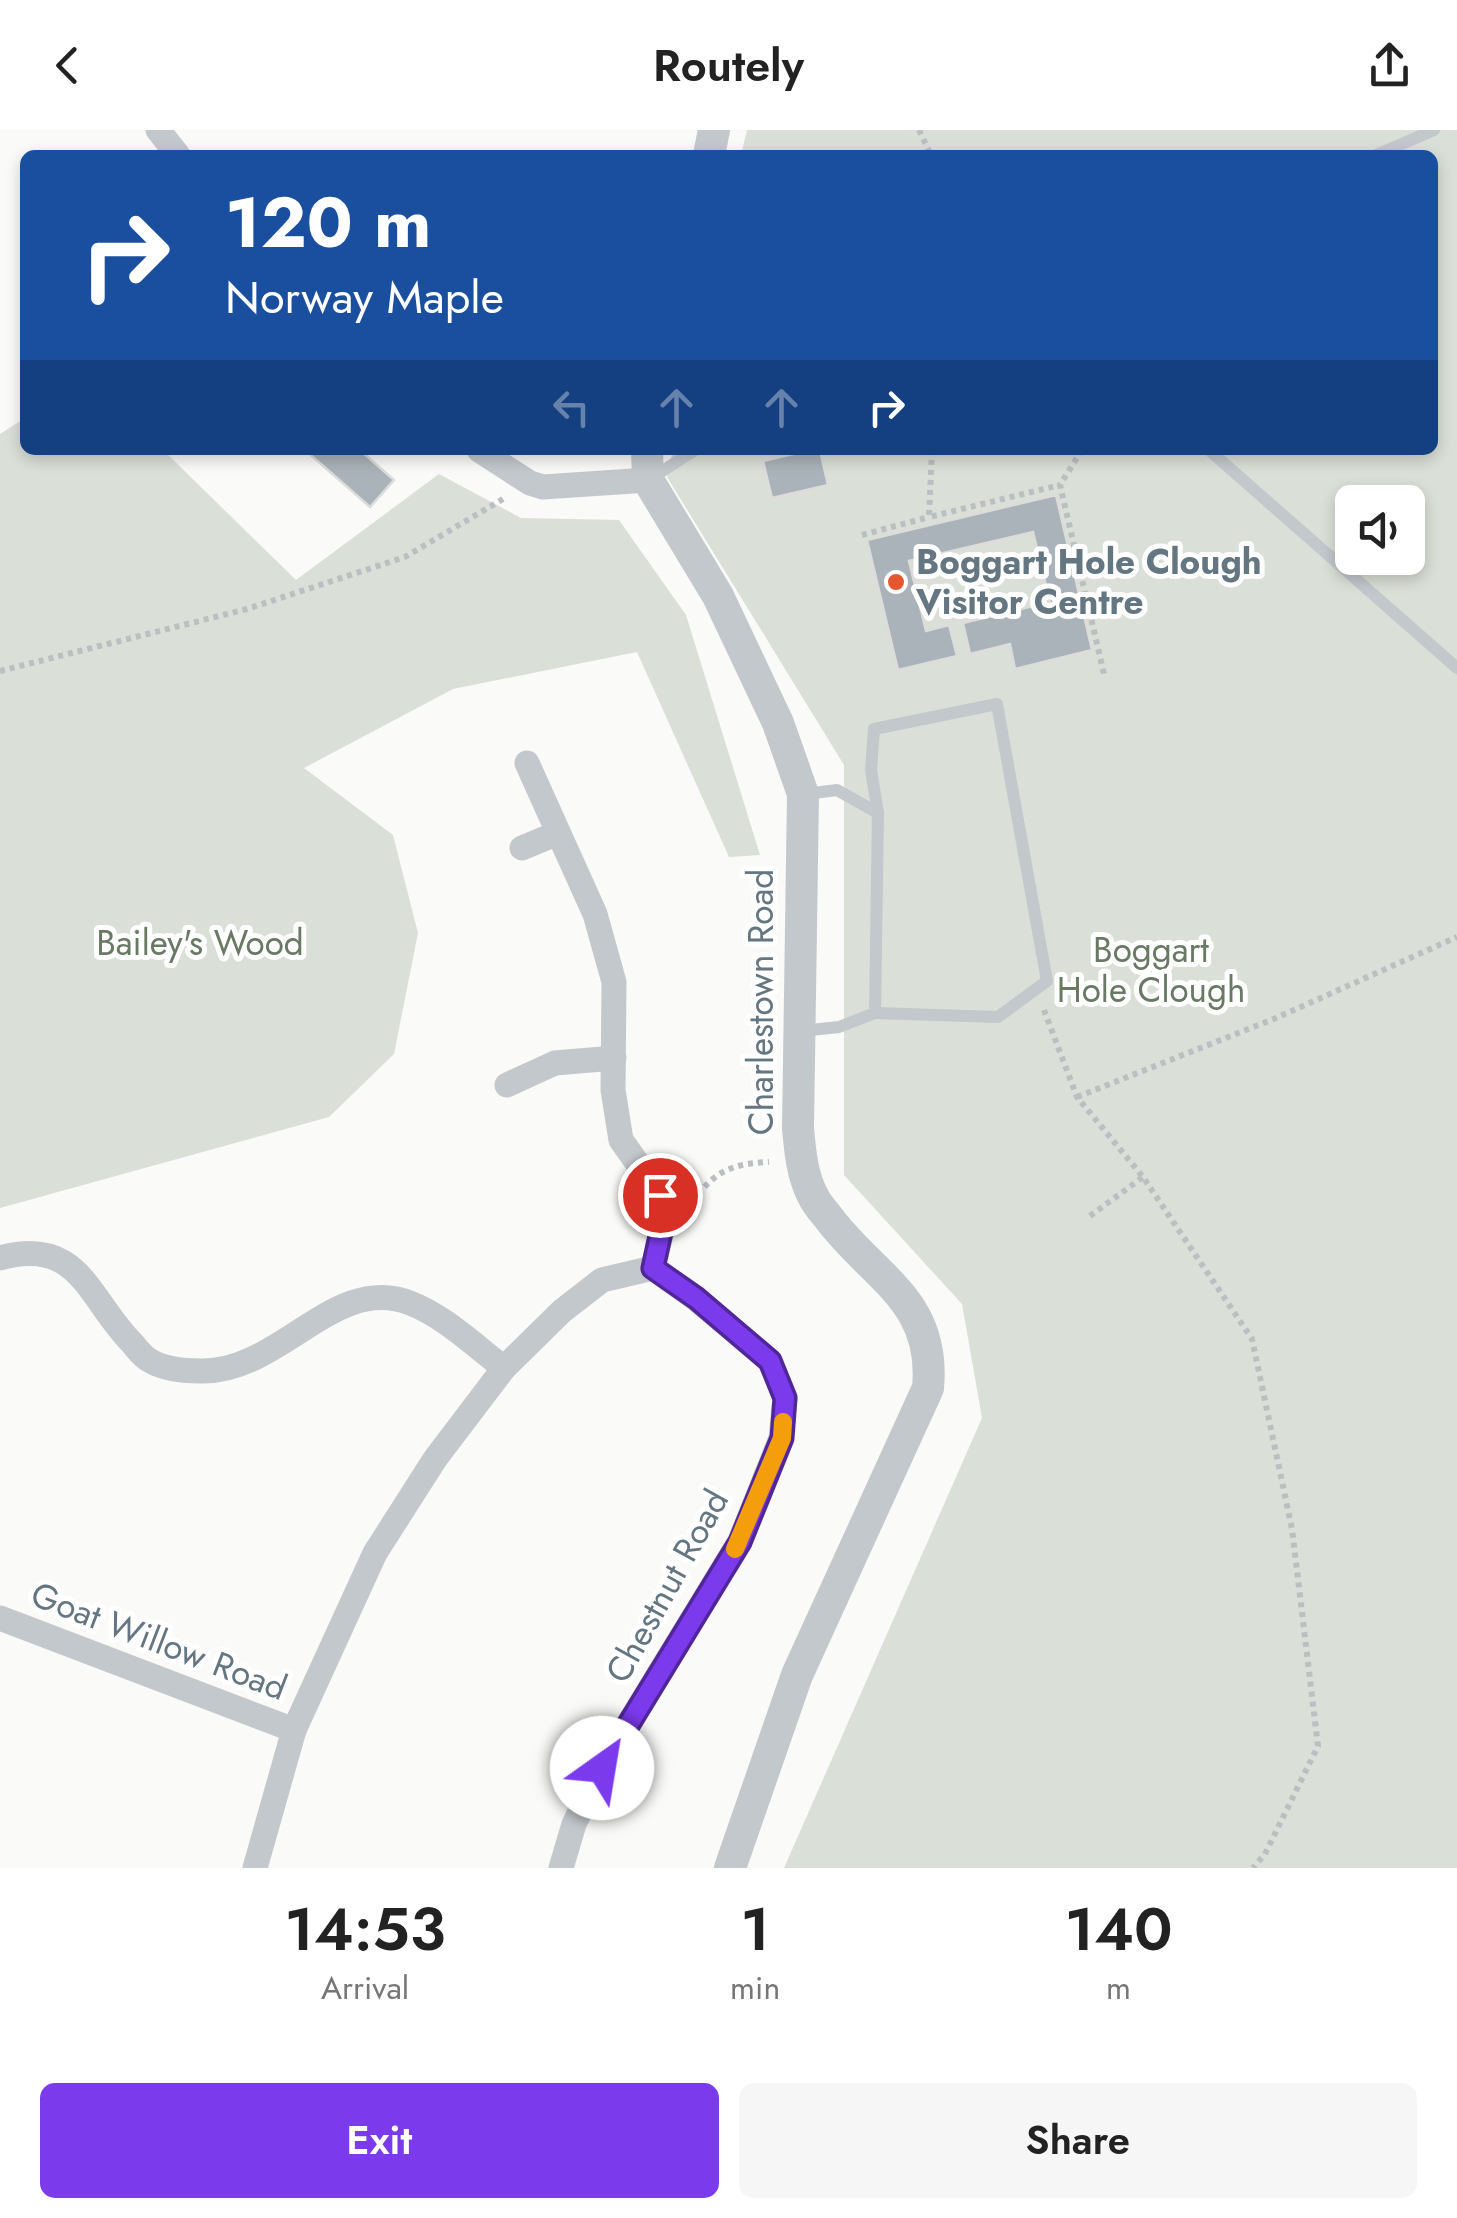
<!DOCTYPE html>
<html lang="en">
<head>
<meta charset="utf-8">
<style>
  :root { --surface:#fff; --page:#f6f6f6; --text:#222; --muted:#767676; --accent:#7c3aed }
  body { margin:0; font-family:Jost,sans-serif; background:var(--page); color:var(--text); height:100vh; display:flex; flex-direction:column; font-size:38px; white-space:nowrap }
  * { box-sizing:border-box; margin:0 }
  p { font-size:32px; color:var(--muted) }
  .icon { flex:none; width:55px; height:55px; fill:none; stroke:currentColor; stroke-width:2; stroke-linecap:round; stroke-linejoin:round }
  .map { position:relative; height:1738px; overflow:hidden }
  .panel { display:flex; flex-direction:column; background:var(--surface); flex:1 }
  .panel>* { flex:none }
  .guide { position:absolute; left:20px; top:20px; width:1418px; height:305px; border-radius:15px; box-shadow:0 5px 15px #0003; background:#1a4fa0; color:#fff; overflow:hidden }
  .buttons { position:absolute; left:1335px; top:355px; display:grid; gap:20px }
  .buttons a { display:grid; place-items:center; width:90px; height:90px; border-radius:15px; background:var(--surface); box-shadow:0 5px 15px #0003; font-size:50px }
  .pin { position:absolute; display:grid; place-items:center; width:85px; height:85px; color:#fff; margin:-42px; border:5px solid #fff; border-radius:50%; box-shadow:0 2px 10px #0007 }
  .me { position:absolute; width:110px; margin:-55px; rotate:32deg; stroke-linejoin:round; filter:drop-shadow(0 0 8px #0008) }
  .turn { display:flex; align-items:center; gap:35px; height:210px; padding:0 40px; font-size:45px }
  .turn .icon { width:130px; height:130px; stroke-width:2.5 }
  .turn b { display:block; font-size:70px; line-height:85px }
  .lanes { display:flex; align-items:center; height:95px; padding:0 40px; background:#0003; justify-content:center; gap:50px; direction:ltr }
  .lanes .off { opacity:.35 }
  .eta { display:flex; justify-content:space-evenly; align-items:center; height:170px; text-align:center }
  .eta b { font-size:60px; font-weight:600; line-height:70px }
  .button { display:flex; gap:20px; margin-top:auto; padding:20px 40px }
  .button a { flex:1; height:115px; border-radius:15px; background:var(--accent); color:#fff; font-size:40px; font-weight:600; line-height:115px; text-align:center }
  .button a+a { background:var(--page); color:var(--text) }
  header { display:flex; justify-content:space-between; align-items:center; height:130px; padding:0 40px; background:var(--surface); font-size:45px; font-weight:600 }
  .map>svg:first-child { display:block }
  .green { fill:#dadfd7; fill-rule:evenodd }
  .building { fill:#aab3b9; stroke:#dcdcda; stroke-width:2.5 }
  .lines { fill:none; stroke-linecap:round; stroke-linejoin:round }
  .path { stroke:#bbbfc2; stroke-width:6; stroke-dasharray:5 5; stroke-linecap:butt }
  .service { stroke:#c3c8cc; stroke-width:12 }
  .minor { stroke:#c3c8cc; stroke-width:25 }
  .tertiary { stroke:#c3c8cc; stroke-width:32 }
  .route-casing { stroke:#51269a; stroke-width:25 }
  .route { stroke:#7c3aed; stroke-width:18 }
  .slow { stroke:#f59e0b; stroke-width:18 }
  .poi-dot { fill:#e4572e; stroke:#fff; stroke-width:4 }
  .labels { text-anchor:middle; dominant-baseline:central; stroke-width:10; stroke-linejoin:round; paint-order:stroke }
  .poi-label { font-size:35px; font-weight:bold; fill:#657683; stroke:#fff; text-anchor:start }
  .park-label { font-size:35px; fill:#687a64; stroke:#fff }
  .street-label { font-size:35px; fill:#657683; stroke:#fff }
</style>
</head>
<body>
<header><svg class="icon" aria-label="back" viewBox="0 0 24 24"><path d="M15 5l-7 7 7 7"/></svg>Routely<svg class="icon" aria-label="share" viewBox="0 0 24 24"><path d="M12 15V3M7 8l5-5 5 5M5 13v7h14v-7"/></svg></header>
<div class="map">
<svg width="1457" height="1738" viewBox="0 0 1457 1738">
  <rect width="100%" height="100%" fill="#fafaf8"/>
  <g class="green">
    <path d="M 747,0 L 1457,0 L 1457,1738 L 784,1738 L 982,1288 L 962,1174 L 844,1045 L 844,635 L 667,347 L 673,320 L 1432,320 L 1432,25 L 741,25 ZM 1352,372 L 1408,372 L 1408,428 L 1352,428 Z"/>
    <polygon points="25,288 25,320 163,320 296,450 439,344 521,388 619,390 686,485 760,725 729,727 637,522 453,559 304,638 393,705 418,803 394,924 329,987 0,1078 0,304"/>
  </g>
  <g class="building">
    <polygon points="305,320 360,320 394,350 370,377"/>
    <polygon points="810,320 820,320 828,355 772,368 763,331"/>
    <polygon points="1056,365 1092,520 1015,539 1010,514 970,524 963,493 1050,472 1033,402 909,431 926,501 949,495 957,526 898,540 867,410"/>
  </g>
  <g class="lines">
    <g class="path">
      <polyline points="919,0 931,25"/>
      <polyline points="932,320 929,387 1060,355"/>
      <polyline points="1082,320 1060,355 1104,544"/>
      <polyline points="862,405 929,387"/>
      <polyline points="0,541 247,479 405,427 503,369"/>
      <polyline points="1044,880 1077,967 1143,1047 1252,1209 1292,1399 1318,1616 1265,1724 1253,1738"/>
      <polyline points="1077,967 1276,888 1457,807"/>
      <path d="M 687,1066 C 700,1062 704,1057 714,1048 C 730,1035 750,1033 769,1032"/>
      <polyline points="1090,1086 1143,1047"/>
    </g>
    <g class="service">
      <polyline points="1376,25 1434,0"/>
      <polyline points="1209,320 1457,538"/>
      <polyline points="650,349 695,320"/>
      <polyline points="875,883 998,887 1047,851 997,574 874,599 871,640 878,683"/>
      <polyline points="801,901 839,897 875,883 878,683 837,660 806,664"/>
    </g>
    <g class="minor">
      <polyline points="158,0 178,25"/>
      <polyline points="479,320 530,353 543,357 648,350"/>
      <polyline points="527,633 595,784 614,852 613,960 621,1010 660,1065 665,1088 653,1138"/>
      <polyline points="522,718 558,703"/>
      <polyline points="507,955 555,933 614,928"/>
      <path d="M 0,1128 C 80,1106 88,1169 133,1214 C 137,1219 143,1227 149,1230 C 163,1239 184,1241 201,1241 C 280,1243 335,1143 410,1173 C 444,1186 475,1216 504,1238"/>
      <polyline points="0,1488 294,1600"/>
      <polyline points="255,1738 294,1600 375,1423 435,1329 504,1238 562,1181 602,1150 653,1138 695,1168 770,1231 785,1268 781,1308 740,1411 602,1637 574,1694 561,1738"/>
    </g>
    <g class="tertiary">
      <polyline points="709,25 714,0"/>
      <path d="M 647,320 L 648,350 L 718,466 L 778,593 L 803,664 L 798,998 C 800,1021 802,1045 813,1066 C 817,1075 825,1083 831,1091 C 877,1150 936,1172 928,1258 L 797,1545 L 730,1738"/>
    </g>
  </g>
  <g class="lines">
    <g class="route-casing">
      <polyline id="route" points="602,1638 740,1412 782,1308 785,1268 770,1231 696,1168 653,1138 664,1088 660,1065"/>
    </g>
    <use href="#route" class="route"/>
    <polyline class="slow" points="735,1419 782,1308 783,1292"/>
  </g>
  <circle class="poi-dot" cx="896" cy="452" r="10"/>
  <g class="labels">
    <g class="poi-label">
      <text x="916" y="432">Boggart Hole Clough<tspan x="916" dy="40">Visitor Centre</tspan></text>
    </g>
    <g class="park-label">
      <text x="200" y="813">Bailey's Wood</text>
      <text x="1151" y="820">Boggart<tspan x="1151" dy="40">Hole Clough</tspan></text>
    </g>
    <g class="street-label">
      <text transform="translate(761 872) rotate(-90)">Charlestown Road</text>
      <text transform="translate(667 1456) rotate(-61)">Chestnut Road</text>
      <text transform="translate(159 1511) rotate(21)">Goat Willow Road</text>
    </g>
  </g>
</svg>
<div class="buttons">
<a><svg class="icon" aria-label="sound" viewBox="0 0 24 24"><path d="M4 9h4l5-4v14l-5-4H4zM17 9q2 3 0 6"/></svg></a>
</div>
<div class="pin" style="left:660px;top:1065px;background:#d93025"><svg class="icon" aria-label="arrive" viewBox="0 0 24 24"><path d="M6 21V4h12l-3 4 3 4H6"/></svg></div>
<svg class="me" style="left:602px;top:1638px" viewBox="-20 -20 40 40"><circle r="19" fill="#fff"/><path d="M0-13L10 11 0 6-10 11z" fill="#7c3aed"/></svg>
<div class="guide">
<div class="turn"><svg class="icon" aria-label="right" viewBox="0 0 24 24"><path d="M7 20v-9h11M14 6l5 5-5 5"/></svg><div><b>120 m</b>Norway Maple</div></div>
<div class="lanes"><svg class="icon off" aria-label="left" viewBox="0 0 24 24"><path d="M17 20v-9H6M10 6l-5 5 5 5"/></svg><svg class="icon off" aria-label="ahead" viewBox="0 0 24 24"><path d="M12 20V5M6 11l6-6 6 6"/></svg><svg class="icon off" aria-label="ahead" viewBox="0 0 24 24"><path d="M12 20V5M6 11l6-6 6 6"/></svg><svg class="icon" aria-label="right" viewBox="0 0 24 24"><path d="M7 20v-9h11M14 6l5 5-5 5"/></svg></div>
</div>
</div>
<section class="panel">
<div class="eta">
<div><b>14:53</b><p>Arrival</p></div>
<div><b>1</b><p>min</p></div>
<div><b>140</b><p>m</p></div>
</div>
<div class="button"><a>Exit</a><a>Share</a></div>
</section>
</body>
</html>
